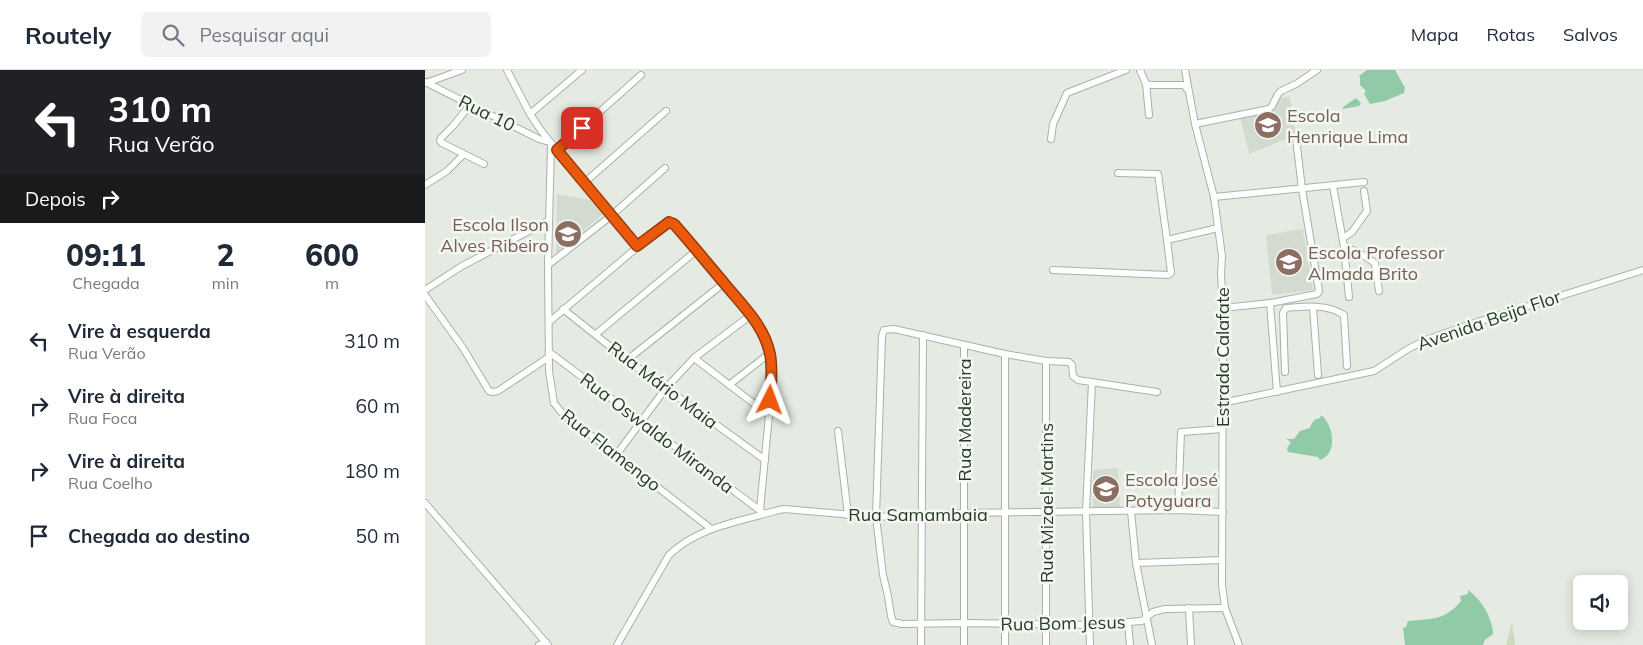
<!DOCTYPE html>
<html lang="pt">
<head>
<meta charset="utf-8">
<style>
  :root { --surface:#fff; --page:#f2f2f3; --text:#1f2937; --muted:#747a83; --line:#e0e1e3 }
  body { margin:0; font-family:Mulish,sans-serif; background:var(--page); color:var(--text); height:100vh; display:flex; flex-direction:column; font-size:19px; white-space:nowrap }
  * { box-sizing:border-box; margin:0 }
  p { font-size:16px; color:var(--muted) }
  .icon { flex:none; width:28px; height:28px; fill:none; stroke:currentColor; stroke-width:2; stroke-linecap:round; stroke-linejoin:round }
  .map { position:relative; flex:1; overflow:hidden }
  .drawer { display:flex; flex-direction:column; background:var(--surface); width:425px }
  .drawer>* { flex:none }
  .guide { background:#202124; color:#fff; overflow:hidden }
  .tools { position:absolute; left:1148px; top:505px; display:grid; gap:10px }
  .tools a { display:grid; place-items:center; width:55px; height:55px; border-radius:8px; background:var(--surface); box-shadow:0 2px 12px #0003; font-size:25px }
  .pin { position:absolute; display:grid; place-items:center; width:42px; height:42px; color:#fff; margin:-21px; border-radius:10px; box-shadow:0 2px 8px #0006 }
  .me { position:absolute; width:55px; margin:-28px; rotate:3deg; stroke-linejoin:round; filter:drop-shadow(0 0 4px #0008) }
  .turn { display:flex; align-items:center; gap:18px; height:105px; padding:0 25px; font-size:22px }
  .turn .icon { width:65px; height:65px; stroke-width:2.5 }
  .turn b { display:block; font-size:35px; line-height:42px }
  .then { display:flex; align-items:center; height:48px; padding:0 25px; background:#0003; gap:10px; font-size:19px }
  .eta { display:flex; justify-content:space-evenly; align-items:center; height:85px; text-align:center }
  .eta b { font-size:30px; font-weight:800; line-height:35px }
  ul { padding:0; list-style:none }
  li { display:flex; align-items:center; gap:15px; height:65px; padding:0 25px }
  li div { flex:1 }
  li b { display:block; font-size:19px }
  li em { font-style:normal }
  header { display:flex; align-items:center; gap:30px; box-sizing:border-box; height:70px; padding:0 25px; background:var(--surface); border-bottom:1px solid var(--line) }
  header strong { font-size:24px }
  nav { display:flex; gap:28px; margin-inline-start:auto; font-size:18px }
  .search { width:350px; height:45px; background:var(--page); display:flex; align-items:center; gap:12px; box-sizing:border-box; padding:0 18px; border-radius:8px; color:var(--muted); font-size:19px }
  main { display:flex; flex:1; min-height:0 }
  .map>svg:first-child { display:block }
  .built { fill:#d3dbd1 }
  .green { fill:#ccdabe }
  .water { fill:#91caa6 }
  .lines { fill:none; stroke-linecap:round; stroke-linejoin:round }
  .minor-casing { stroke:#a8b2a6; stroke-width:8 }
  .minor { stroke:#fff; stroke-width:6 }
  .route-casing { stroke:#983908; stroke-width:12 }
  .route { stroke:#ea580c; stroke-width:9 }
  .labels { text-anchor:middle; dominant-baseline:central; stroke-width:5; stroke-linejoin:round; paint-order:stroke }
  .street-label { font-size:18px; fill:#263a24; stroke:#f4f8f3 }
  .education-label { font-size:18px; fill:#785e54; stroke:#f4f8f3; text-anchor:start }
</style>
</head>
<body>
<header>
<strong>Routely</strong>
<div class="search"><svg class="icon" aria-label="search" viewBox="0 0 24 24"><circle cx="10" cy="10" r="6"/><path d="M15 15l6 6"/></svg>Pesquisar aqui</div>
<nav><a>Mapa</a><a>Rotas</a><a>Salvos</a></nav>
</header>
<main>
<section class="drawer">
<div class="guide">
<div class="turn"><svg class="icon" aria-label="left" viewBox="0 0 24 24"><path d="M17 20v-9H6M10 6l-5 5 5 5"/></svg><div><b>310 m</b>Rua Verão</div></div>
<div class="then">Depois<svg class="icon" aria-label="right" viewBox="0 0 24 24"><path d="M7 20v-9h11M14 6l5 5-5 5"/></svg></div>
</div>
<div class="eta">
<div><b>09:11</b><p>Chegada</p></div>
<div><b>2</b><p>min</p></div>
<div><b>600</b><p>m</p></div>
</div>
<ul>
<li><svg class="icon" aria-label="left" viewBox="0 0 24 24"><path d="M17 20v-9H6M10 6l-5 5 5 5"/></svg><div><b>Vire à esquerda</b><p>Rua Verão</p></div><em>310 m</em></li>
<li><svg class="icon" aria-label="right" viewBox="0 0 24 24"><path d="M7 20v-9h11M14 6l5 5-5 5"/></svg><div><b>Vire à direita</b><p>Rua Foca</p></div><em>60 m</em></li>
<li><svg class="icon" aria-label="right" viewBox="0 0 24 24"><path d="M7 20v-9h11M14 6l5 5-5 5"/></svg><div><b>Vire à direita</b><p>Rua Coelho</p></div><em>180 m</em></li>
<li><svg class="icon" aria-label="arrive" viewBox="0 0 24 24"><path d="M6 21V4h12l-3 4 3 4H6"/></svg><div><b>Chegada ao destino</b></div><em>50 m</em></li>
</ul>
</section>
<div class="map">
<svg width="1218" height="575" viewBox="0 0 1218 575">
  <rect width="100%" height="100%" fill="#e5ebe3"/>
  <g class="built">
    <polygon points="865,27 871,65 824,84 815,46 842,41 850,37 854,28"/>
    <polygon points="132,124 165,130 178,144 131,184"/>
    <polygon points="878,159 888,220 847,225 841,165"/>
    <polygon points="693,398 695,439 668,440 668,400"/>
  </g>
  <polygon class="green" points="1087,553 1090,575 1081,575"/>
  <g class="water">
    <polygon points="942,0 970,0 980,18 979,23 960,31 945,34 939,24 941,21 935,15 935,8 934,6"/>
    <polygon points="931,28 936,33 934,36 918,39 918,37"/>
    <path d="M 896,345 C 909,355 913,384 895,390 L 893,387 L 863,382 L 862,378 L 866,372 L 861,369 L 869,369 L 875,361 L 885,358 C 887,352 889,349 895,348 Z"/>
    <path d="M 1043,520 C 1055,528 1068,548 1068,564 L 1060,570 L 1058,575 L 980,575 L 978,558 L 981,557 L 983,551 C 1006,549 1021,550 1036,531 L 1035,526 L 1043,524 Z"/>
  </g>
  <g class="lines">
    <g class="minor-casing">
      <g id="minor">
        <polyline points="82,0 105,44 117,62 212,176"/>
        <polyline points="715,0 721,14 726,15 759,15 762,19"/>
        <polyline points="760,0 770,54 789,127 797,186 796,204 798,238 797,515 800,538 814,575"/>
        <polyline points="0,12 114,69 124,72"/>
        <polyline points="1,13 37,0"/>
        <polyline points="721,14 724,45"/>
        <polyline points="45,35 28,56 16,68 15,71 17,73 59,94"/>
        <polyline points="105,44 157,0"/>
        <polyline points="770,54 844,39 847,36 853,24 856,21 871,14 892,0"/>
        <polyline points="626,69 628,54 642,23 701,0"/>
        <polyline points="126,74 123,195 124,301 129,333 136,342 285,458"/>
        <polyline points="132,80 216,5"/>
        <polyline points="693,103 733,104 742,170"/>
        <polyline points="159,113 241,41"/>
        <polyline points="0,115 22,101 38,85"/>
        <polyline points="908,116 919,177 924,227"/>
        <polyline points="789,127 939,112"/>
        <polyline points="918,168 927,162 942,141 939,121"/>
        <polyline points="919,177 933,182 950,193 954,221"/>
        <polyline points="123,195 186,146 240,98"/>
        <polyline points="628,200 743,205 746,203 742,170 793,158"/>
        <polyline points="0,220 37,196 123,151"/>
        <polyline points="0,225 38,278 64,321 68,322 73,321 124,287"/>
        <polyline points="845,233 852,322"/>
        <polyline points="888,237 893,305"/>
        <polyline points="798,238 845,233 892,224 894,221 877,119 871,68"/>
        <polyline points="138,239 202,290 340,390"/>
        <polyline points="124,252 241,153 246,152 249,154 326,245 341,271 345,283 347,301 344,345 335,440"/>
        <polyline points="171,264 272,180"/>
        <polyline points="124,282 337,442"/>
        <polyline points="269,288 344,345"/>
        <polyline points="202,290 299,213"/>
        <polyline points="621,291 621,575"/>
        <path d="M 860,302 L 858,243 L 861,238 C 879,236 903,234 919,245 L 922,296"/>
        <polyline points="304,315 345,283"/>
        <polyline points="732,322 653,310 648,306 647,295 644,292 621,291 580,284 469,259 459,260 457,266 451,447 458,505 463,526 466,546 468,552 477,554 539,553 665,555 717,551 728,542 740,539 800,538"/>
        <polyline points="797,333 949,301 983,279 1001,270 1046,254 1218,200"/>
        <polyline points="413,361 423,445"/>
        <polyline points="192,384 241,318 269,288 326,245"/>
        <polyline points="0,433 123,575"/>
        <polyline points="753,440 756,362 797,359"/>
        <polyline points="706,441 711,493 727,575"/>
        <polyline points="711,493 797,490"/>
        <polyline points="764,538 766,575"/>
        <polyline points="703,553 705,575"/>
        <polyline points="114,575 121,572"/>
        <path d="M 192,575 L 244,485 C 273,457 313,452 350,441 L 359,439 L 371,440 L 451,447 L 539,443 L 753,440 L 798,442"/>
        <polyline points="496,575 498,265"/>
        <polyline points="539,575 539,275"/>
        <polyline points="580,575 580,284"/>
        <polyline points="665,575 661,442 667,312"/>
      </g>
    </g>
    <use href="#minor" class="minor"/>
  </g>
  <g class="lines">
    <g class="route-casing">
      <path id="route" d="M 157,58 L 132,80 L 212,176 L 244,152 L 249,154 C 266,173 282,193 299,213 C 316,234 339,255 345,284 C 348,299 346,315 345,330"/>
    </g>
    <use href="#route" class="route"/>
  </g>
  <defs>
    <g id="school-disc" transform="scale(1.4375)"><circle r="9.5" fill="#8d6e63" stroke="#f4f8f3"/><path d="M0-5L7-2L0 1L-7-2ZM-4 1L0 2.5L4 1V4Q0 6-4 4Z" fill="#fff"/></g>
  </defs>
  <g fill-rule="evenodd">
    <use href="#school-disc" x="843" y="55"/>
    <use href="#school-disc" x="143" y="164"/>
    <use href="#school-disc" x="864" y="192"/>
    <use href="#school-disc" x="681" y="419"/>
  </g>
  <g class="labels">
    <g class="street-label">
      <text transform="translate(62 43) rotate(26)">Rua 10</text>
      <text transform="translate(1064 250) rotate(-19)">Avenida Beija Flor</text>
      <text transform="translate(797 287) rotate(-90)">Estrada Calafate</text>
      <text transform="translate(238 315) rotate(37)">Rua Mário Maia</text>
      <text transform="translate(539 350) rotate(-90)">Rua Madereira</text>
      <text transform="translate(232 363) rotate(37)">Rua Oswaldo Miranda</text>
      <text transform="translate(186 380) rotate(38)">Rua Flamengo</text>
      <text transform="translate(621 433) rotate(-90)">Rua Mizael Martins</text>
      <text x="493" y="444">Rua Samambaia</text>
      <text transform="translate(638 553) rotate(-1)">Rua Bom Jesus</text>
    </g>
    <g class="education-label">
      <text x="862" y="45">Escola<tspan x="862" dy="21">Henrique Lima</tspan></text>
      <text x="124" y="154" text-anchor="end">Escola Ilson<tspan x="124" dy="21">Alves Ribeiro</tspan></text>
      <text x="883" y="182">Escola Professor<tspan x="883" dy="21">Almada Brito</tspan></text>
      <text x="700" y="409">Escola José<tspan x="700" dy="21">Potyguara</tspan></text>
    </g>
  </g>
</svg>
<div class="tools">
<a><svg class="icon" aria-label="sound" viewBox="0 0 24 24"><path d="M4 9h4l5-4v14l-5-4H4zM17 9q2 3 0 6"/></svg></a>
</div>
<div class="pin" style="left:157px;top:58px;background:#d93025"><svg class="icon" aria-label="arrive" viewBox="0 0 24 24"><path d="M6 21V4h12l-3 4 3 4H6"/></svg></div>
<svg class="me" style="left:345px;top:330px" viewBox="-20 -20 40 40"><path d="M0-17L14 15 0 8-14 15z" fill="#ea580c" stroke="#fff" stroke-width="4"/></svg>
</div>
</main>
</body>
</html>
